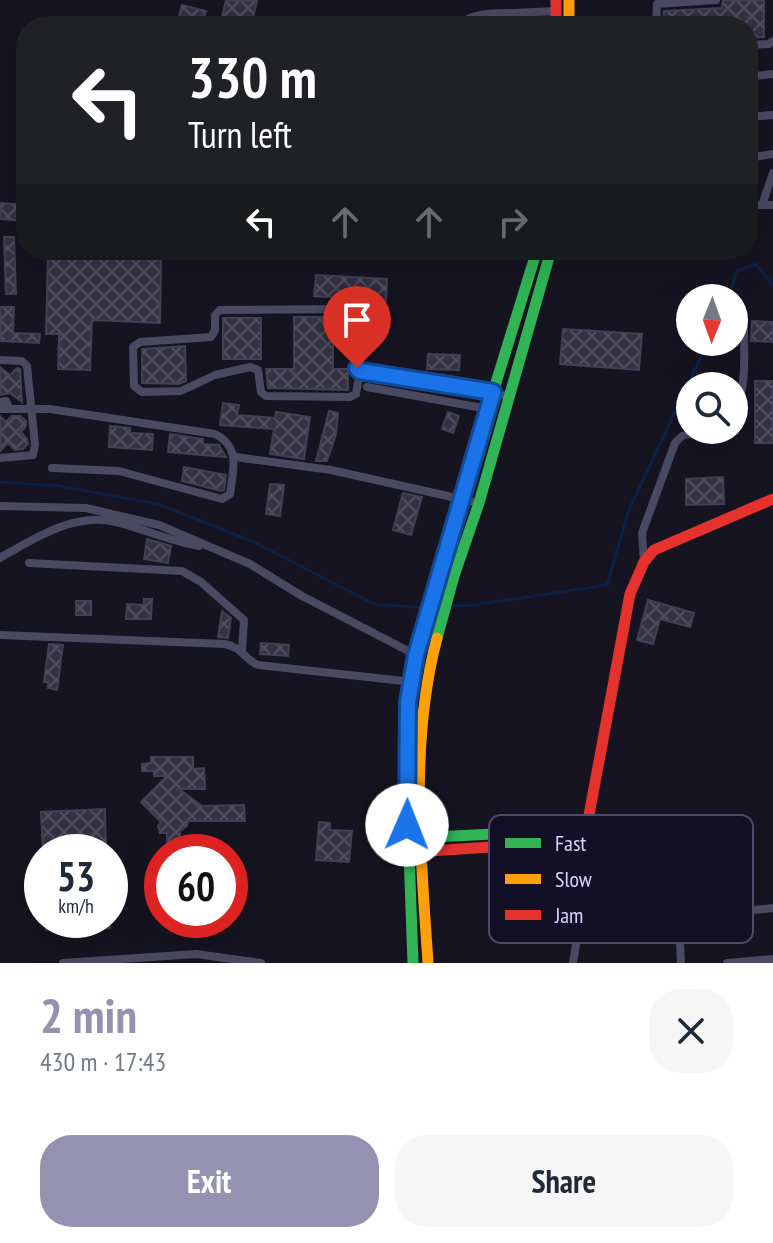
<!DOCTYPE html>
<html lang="en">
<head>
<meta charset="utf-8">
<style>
  :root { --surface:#fff; --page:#f6f6f7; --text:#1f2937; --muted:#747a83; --accent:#9591b1 }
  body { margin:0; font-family:"PT Sans Narrow",sans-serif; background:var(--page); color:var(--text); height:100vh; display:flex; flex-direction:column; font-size:30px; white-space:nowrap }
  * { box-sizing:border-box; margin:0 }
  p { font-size:26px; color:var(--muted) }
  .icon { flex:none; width:44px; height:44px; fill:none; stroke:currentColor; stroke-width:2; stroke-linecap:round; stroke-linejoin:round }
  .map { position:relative; height:963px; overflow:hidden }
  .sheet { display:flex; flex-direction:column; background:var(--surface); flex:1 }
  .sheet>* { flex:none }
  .banner { position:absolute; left:16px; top:16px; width:742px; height:244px; border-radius:32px; box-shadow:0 8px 32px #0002; background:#202124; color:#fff; overflow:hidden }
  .needle { width:52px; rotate:181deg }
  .tools { position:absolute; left:676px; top:284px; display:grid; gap:16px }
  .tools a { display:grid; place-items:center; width:72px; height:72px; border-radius:50%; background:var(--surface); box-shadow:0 8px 32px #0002; font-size:40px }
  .speed { position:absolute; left:24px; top:834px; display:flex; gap:16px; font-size:40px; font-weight:700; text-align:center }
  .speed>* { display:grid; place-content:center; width:104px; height:104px; border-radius:50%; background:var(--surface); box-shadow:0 8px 32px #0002; line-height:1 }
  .speed small { font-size:20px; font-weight:400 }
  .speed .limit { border:12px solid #d22; background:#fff; color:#111 }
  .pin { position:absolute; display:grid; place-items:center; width:68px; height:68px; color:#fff; margin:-82px -34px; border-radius:50% 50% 50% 0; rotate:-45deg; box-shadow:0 0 8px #0007 }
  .pin .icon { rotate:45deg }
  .me { position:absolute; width:88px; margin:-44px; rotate:1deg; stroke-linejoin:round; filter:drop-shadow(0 0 6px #0008) }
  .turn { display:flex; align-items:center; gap:28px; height:168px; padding:0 40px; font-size:36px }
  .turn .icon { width:104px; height:104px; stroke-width:2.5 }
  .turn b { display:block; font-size:56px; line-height:68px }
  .lanes { display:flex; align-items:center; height:76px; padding:0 40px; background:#0003; justify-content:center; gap:40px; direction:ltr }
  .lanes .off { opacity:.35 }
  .round { display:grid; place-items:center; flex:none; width:84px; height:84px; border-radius:32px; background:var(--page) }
  .summary { display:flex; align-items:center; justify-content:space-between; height:136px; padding:0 40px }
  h1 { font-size:48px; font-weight:800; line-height:60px; color:var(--accent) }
  .action { display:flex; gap:16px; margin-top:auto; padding:16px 40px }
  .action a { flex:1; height:92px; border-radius:32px; background:var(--accent); color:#fff; font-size:32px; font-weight:800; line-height:92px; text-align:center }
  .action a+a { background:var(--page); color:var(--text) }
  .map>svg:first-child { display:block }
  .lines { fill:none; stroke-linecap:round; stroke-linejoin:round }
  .stream { stroke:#0d2144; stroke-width:3 }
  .building { fill:url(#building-cross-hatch); stroke:#433f54; stroke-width:2 }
  .street { stroke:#4a4962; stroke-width:8 }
  .fast { stroke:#30b455; stroke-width:11 }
  .slow { stroke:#ff9f0a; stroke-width:11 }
  .jam { stroke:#e5322d; stroke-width:11 }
  .route-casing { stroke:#114b97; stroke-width:20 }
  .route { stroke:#1a73e8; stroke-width:14 }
  .key { fill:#130f26; stroke:#4e4a67; stroke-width:2 }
  .key-label { font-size:22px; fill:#d9d4ff }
</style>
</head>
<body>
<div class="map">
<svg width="773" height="963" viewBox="0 0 773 963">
  <defs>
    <pattern id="building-cross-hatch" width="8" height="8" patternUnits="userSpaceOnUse" patternTransform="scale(2)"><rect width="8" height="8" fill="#343243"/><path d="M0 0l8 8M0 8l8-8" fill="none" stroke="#514f5f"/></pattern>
  </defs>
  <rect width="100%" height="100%" fill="#161421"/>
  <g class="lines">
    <g class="stream">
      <polyline points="728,298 737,271 756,264 773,286"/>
      <polyline points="0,482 59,486 158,504 254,542 374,604 425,608"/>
      <polyline points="448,606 474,605 607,585 629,510 708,342"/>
    </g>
  </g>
  <g class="building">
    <polygon points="226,0 257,1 251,26 220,26"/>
    <polygon points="723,0 764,0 764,37 748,38 748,26 663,26 664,11 722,8"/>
    <polygon points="182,5 206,11 201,26 176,26"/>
    <polygon points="1,203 26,205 26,221 0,219"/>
    <polygon points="4,237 14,237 16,294 6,294"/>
    <polygon points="48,250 94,250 93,258 161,260 160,323 92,320 90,370 58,369 59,334 46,334"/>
    <polygon points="316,275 387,279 386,301 314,296"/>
    <polygon points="0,307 14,307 13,333 40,334 39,343 0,341"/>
    <polygon points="294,317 333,317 333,369 348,369 348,390 268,388 266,369 294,369"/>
    <rect x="223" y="318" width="38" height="41"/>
    <polygon points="752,321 773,322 773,342 751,341"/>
    <polygon points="563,329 642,334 639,370 560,364"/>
    <polygon points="185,346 186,381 179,384 142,383 142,349"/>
    <polygon points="428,354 460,355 459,370 427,369"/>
    <polygon points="0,367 10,375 17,368 20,369 22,402 10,393 0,395"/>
    <rect x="755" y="381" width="18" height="62"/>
    <polygon points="223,403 239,405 237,415 275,418 276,412 310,417 304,459 270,454 274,429 220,425"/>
    <polygon points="329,411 338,413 336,434 327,461 316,461"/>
    <polygon points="448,412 459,416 453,433 442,429"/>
    <polygon points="0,416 6,422 12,416 20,416 26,421 26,426 21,432 27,439 28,444 23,449 15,450 8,443 0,451"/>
    <polygon points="110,426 130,428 130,433 153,434 152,450 109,447"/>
    <polygon points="170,434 203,439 203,444 219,445 226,457 168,452"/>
    <polygon points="184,467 226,475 224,490 221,491 182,481"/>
    <polygon points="723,477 724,504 686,505 686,479"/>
    <polygon points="270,484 284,485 280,516 266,514"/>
    <polygon points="403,493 422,497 411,535 393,530"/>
    <polygon points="147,539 171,546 168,563 144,559"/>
    <polygon points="144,599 152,599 151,619 126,619 127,604 144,605"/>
    <polygon points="648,600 694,613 690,627 660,619 653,644 637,640"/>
    <rect x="76" y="601" width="15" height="14"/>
    <polygon points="222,611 231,618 228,638 218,637"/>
    <polygon points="261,643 289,645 288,656 260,654"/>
    <polygon points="49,644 63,645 57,690 48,688 48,682 44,682"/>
    <polygon points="151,757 193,757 193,769 204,768 205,789 179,789 202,806 244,805 245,821 188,821 187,826 180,831 180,852 167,852 167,833 160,833 158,826 161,822 141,802 167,776 154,776 154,771 142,771 142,764 151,763"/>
    <polygon points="105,809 106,852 43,852 41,812"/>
    <polygon points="370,809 393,809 393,821 370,820"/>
    <polygon points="319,822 330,823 330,830 352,831 349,862 316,860"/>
    <polygon points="46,920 109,920 110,928 46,930"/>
  </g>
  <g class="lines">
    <g class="street">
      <polyline points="513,13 556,11"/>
      <path d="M 458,26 C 472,12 495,13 513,13 L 515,26"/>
      <polyline points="656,26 657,4 716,0"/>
      <polyline points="748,45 769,44 773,41"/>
      <polyline points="748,77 773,74"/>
      <polyline points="748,117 773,115"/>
      <polyline points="748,158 773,154"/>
      <polyline points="748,205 773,205"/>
      <polyline points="762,205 773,173"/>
      <polyline points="0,360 22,361 27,366 35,445 33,455 0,458"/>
      <polyline points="360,371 356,394 350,397 266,396 261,392 258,370 250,367 215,375 181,391 142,392 134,386 133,347 140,342 211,337 215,330 215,315 220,310 351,309 355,314 358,370 493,392 509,397"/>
      <polyline points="367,387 488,409"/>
      <polyline points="0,402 6,401 9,408"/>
      <path d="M 0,409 L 50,409 L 215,434 C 241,447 233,470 230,494 L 222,499 L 119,471 L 52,468"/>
      <path d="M 734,414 C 747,388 744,357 744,328"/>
      <polyline points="235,457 331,470 479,503"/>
      <polyline points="0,506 86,508 159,525 250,564 302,596 416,655"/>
      <path d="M 0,558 C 34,538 75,512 116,522 C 145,529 169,541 199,546"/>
      <polyline points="644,562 642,533 675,443 682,436 702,430"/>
      <polyline points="29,563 182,571 201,582 244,620 242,650"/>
      <path d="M 0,635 L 225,644 C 243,648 243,658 258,665 L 413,682"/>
      <polyline points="710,915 773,908"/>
      <polyline points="680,943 681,963"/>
      <polyline points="63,963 196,954 261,963"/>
      <polyline points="573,963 591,852 587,826"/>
      <polyline points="727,963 773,959"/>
    </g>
    <g class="fast">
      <polyline points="437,638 454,576 479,503 551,250"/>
      <polyline points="411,838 581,830"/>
      <polyline points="413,963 407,797 408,702 416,655 460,499 537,250"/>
    </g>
    <g class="slow">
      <polyline points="569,0 569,26"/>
      <path d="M 428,963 C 421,855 409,744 437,638"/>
    </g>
    <g class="jam">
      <polyline points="556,0 556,26"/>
      <polyline points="414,852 554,843 574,837 587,826 630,594 644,562 654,550 773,499"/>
    </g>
  </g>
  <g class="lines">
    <g class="route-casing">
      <polyline id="route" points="357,368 360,371 493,392 416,655 408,702 407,825"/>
    </g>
    <use href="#route" class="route"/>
  </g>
  <rect x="489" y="815" width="264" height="128" rx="12" class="key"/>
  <rect x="505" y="838" width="36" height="10" fill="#30b455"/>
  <rect x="505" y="874" width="36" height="10" fill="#ff9f0a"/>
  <rect x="505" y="910" width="36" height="10" fill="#e5322d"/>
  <g class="key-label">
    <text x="555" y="851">Fast</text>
    <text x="555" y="887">Slow</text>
    <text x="555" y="923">Jam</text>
  </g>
</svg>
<div class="tools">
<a><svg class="needle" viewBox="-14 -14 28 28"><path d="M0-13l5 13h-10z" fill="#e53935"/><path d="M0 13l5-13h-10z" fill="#747a83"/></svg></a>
<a><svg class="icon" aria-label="search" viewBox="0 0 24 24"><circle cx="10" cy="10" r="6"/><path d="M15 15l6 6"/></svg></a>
</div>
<div class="speed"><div>53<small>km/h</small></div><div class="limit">60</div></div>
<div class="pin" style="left:357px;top:368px;background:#d93025"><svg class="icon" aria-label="arrive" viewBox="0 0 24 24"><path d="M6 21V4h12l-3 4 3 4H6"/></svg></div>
<svg class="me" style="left:407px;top:825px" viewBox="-20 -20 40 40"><circle r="19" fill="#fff"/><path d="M0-13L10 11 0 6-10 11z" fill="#1a73e8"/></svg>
<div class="banner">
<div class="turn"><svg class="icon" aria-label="left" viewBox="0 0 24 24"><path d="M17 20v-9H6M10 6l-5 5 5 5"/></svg><div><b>330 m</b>Turn left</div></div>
<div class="lanes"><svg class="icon" aria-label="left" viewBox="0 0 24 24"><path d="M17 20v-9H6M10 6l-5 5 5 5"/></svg><svg class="icon off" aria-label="ahead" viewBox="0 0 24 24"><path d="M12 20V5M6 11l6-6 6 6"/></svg><svg class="icon off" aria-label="ahead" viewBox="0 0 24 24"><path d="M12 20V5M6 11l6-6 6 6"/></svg><svg class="icon off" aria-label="right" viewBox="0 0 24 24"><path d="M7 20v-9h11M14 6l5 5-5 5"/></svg></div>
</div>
</div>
<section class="sheet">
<div class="summary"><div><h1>2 min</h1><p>430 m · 17:43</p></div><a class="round"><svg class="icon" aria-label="close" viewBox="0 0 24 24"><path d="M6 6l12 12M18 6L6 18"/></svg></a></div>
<div class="action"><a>Exit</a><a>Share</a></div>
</section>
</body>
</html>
